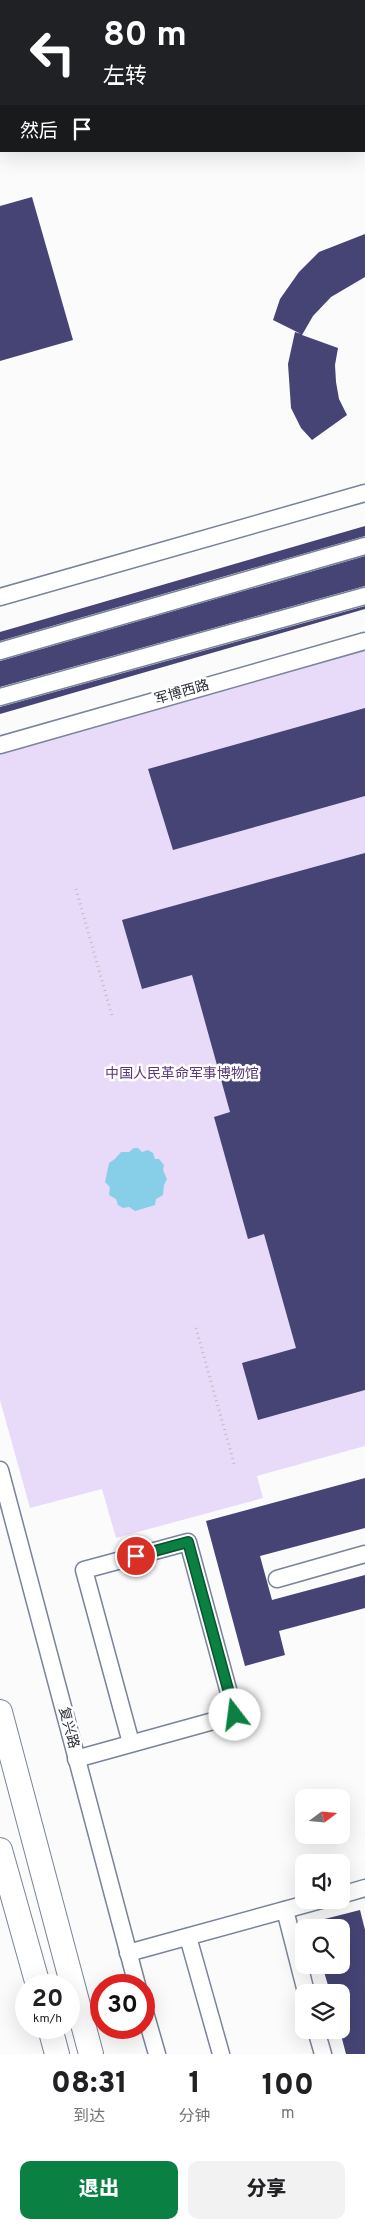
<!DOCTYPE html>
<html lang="zh">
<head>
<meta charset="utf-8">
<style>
  :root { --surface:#fff; --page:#f2f2f2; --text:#202124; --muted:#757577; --accent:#0b8043 }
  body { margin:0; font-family:Overpass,"Noto Sans SC",sans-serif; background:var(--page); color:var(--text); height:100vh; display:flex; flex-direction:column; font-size:19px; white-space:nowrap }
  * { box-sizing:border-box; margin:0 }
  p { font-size:16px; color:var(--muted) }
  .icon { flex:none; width:28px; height:28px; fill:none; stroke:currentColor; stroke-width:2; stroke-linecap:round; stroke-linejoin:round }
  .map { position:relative; height:2054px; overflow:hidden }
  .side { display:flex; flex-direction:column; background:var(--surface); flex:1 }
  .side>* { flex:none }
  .guide { position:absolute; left:0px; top:0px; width:365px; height:152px; box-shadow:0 5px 20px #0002; background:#202124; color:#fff; overflow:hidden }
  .needle { width:32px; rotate:74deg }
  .fabs { position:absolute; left:295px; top:1789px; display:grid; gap:10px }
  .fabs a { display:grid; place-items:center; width:55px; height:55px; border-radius:10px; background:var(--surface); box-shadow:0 5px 20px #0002; font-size:25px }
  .speed { position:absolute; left:15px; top:1974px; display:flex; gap:10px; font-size:25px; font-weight:700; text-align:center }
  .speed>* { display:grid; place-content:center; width:65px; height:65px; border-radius:50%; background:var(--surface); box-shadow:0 5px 20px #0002; line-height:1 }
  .speed small { font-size:12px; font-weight:400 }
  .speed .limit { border:8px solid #d22; background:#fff; color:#111 }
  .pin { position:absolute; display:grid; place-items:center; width:42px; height:42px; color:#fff; margin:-21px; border:2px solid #fff; border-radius:50%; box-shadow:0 1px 5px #0007 }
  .me { position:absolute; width:55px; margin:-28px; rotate:345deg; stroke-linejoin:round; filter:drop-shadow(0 0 4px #0008) }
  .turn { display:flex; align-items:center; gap:18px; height:105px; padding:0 20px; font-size:22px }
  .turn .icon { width:65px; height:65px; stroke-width:2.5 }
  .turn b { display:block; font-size:35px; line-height:42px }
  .then { display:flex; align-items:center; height:48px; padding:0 20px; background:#0003; gap:10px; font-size:19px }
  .eta { display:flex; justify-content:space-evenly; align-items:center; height:85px; text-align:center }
  .eta b { font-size:30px; font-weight:800; line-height:35px }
  .button { display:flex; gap:10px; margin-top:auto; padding:10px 20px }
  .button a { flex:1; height:58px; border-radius:10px; background:var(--accent); color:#fff; font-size:20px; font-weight:800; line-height:58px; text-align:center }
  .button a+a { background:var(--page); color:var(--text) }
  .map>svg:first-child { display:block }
  .green { fill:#e7dbf9 }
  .water { fill:#87cfe8 }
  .building { fill:#454474 }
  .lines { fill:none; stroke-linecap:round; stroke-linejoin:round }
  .minor-casing { stroke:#788499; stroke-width:19 }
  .highway-casing { stroke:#788499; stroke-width:26 }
  .path { stroke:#bcbdc0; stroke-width:3; stroke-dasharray:1 4; stroke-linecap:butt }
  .minor { stroke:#fff; stroke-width:16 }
  .highway { stroke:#fff; stroke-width:24 }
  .route-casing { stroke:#07532c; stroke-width:12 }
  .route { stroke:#0b8043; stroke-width:9 }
  .labels { text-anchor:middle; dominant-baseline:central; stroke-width:5; stroke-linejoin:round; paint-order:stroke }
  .street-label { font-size:14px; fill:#292d36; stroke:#fff }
  .park-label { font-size:14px; fill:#57387a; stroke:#fff }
</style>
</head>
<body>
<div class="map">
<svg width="365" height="2054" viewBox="0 0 365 2054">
  <rect width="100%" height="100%" fill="#fbfbfb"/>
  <polygon class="green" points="365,648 365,1446 257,1476 263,1498 116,1538 102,1489 30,1508 0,1400 0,748"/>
  <polygon class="water" points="134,1148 138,1148 142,1152 148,1150 153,1153 155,1159 159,1159 164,1165 163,1170 167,1179 164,1185 163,1195 156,1199 155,1205 135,1211 129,1207 123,1208 118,1205 116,1199 109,1195 110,1187 105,1182 109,1163 115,1159 121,1152 129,1152"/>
  <g class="building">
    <polygon points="32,197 73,340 0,361 0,206"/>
    <polygon points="365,234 365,277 331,297 313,316 302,335 338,348 335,365 336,382 339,399 347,415 312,440 301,428 291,408 288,364 295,332 301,334 273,320 280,299 299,272 319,252"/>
    <polygon points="365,526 365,536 0,641 0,632"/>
    <polygon points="365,556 365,586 0,687 0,661"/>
    <polygon points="365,606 365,609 0,714 0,707"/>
    <polygon points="365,708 365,796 173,850 148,769"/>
    <polygon points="365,853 365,1390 258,1420 242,1363 296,1348 264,1234 248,1239 214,1117 230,1112 192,975 142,989 122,920"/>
    <polygon points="365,1478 365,1528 260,1556 272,1600 365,1575 365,1608 279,1631 285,1655 245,1666 206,1521"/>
    <polygon points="360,1910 365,1930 365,2054 346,2054 341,2035 341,1992 330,1992 322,1965 341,1965 341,1928 310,1928 309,1923"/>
  </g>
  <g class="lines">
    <g class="minor-casing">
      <g id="minor">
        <polyline points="0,597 365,493"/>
        <polyline points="0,651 365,546"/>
        <polyline points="0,697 365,596"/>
        <polyline points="0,745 365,641"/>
        <polyline points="0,1470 137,1985"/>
        <polyline points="277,1579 365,1554"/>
        <polyline points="76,1759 235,1715 188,1542 84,1570 131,1743"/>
        <polyline points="341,1895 365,1888"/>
        <polyline points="285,1910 306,1992"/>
        <polyline points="188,1937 221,2054"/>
        <polyline points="128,1953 321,1900"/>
        <polyline points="144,2009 157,2054"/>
        <polyline points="316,2030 323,2054"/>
      </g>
    </g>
    <g class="highway-casing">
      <g id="highway">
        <polyline points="0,1712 91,2054"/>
        <polyline points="0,1850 38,1985"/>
        <polyline points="50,2028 57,2054"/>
      </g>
    </g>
    <g class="path">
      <polyline points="76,889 112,1016"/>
      <polyline points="196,1328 235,1467"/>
    </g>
    <use href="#minor" class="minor"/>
    <use href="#highway" class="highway"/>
  </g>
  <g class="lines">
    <g class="route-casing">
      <polyline id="route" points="136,1556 188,1542 235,1715"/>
    </g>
    <use href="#route" class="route"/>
  </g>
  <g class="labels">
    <g class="street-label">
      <text transform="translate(182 693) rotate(-16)">军博西路</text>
      <text transform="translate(68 1728) rotate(75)">复兴路</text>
    </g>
    <g class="park-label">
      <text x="182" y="1074">中国人民革命军事博物馆</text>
    </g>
  </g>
</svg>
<div class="fabs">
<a><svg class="needle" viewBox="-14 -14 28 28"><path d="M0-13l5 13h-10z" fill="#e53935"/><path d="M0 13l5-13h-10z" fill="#757577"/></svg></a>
<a><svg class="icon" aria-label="sound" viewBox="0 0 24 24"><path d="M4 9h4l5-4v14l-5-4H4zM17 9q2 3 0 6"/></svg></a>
<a><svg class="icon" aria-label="search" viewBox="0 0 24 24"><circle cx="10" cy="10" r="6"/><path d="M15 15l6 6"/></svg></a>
<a><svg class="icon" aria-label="layers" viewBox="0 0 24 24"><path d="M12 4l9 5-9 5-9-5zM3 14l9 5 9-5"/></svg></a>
</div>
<div class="speed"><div>20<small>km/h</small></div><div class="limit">30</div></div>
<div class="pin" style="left:136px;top:1556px;background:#d93025"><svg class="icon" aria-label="arrive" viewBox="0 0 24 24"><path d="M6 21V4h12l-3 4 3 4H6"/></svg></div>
<svg class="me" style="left:235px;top:1715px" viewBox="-20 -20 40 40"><circle r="19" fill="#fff"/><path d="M0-13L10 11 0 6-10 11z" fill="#0b8043"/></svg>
<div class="guide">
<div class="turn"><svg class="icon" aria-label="left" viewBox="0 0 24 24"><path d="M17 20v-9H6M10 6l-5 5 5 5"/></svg><div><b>80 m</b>左转</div></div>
<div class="then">然后<svg class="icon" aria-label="arrive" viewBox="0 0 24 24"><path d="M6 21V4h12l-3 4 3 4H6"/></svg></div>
</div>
</div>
<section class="side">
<div class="eta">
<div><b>08:31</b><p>到达</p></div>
<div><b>1</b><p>分钟</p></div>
<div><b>100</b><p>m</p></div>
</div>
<div class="button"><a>退出</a><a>分享</a></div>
</section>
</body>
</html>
